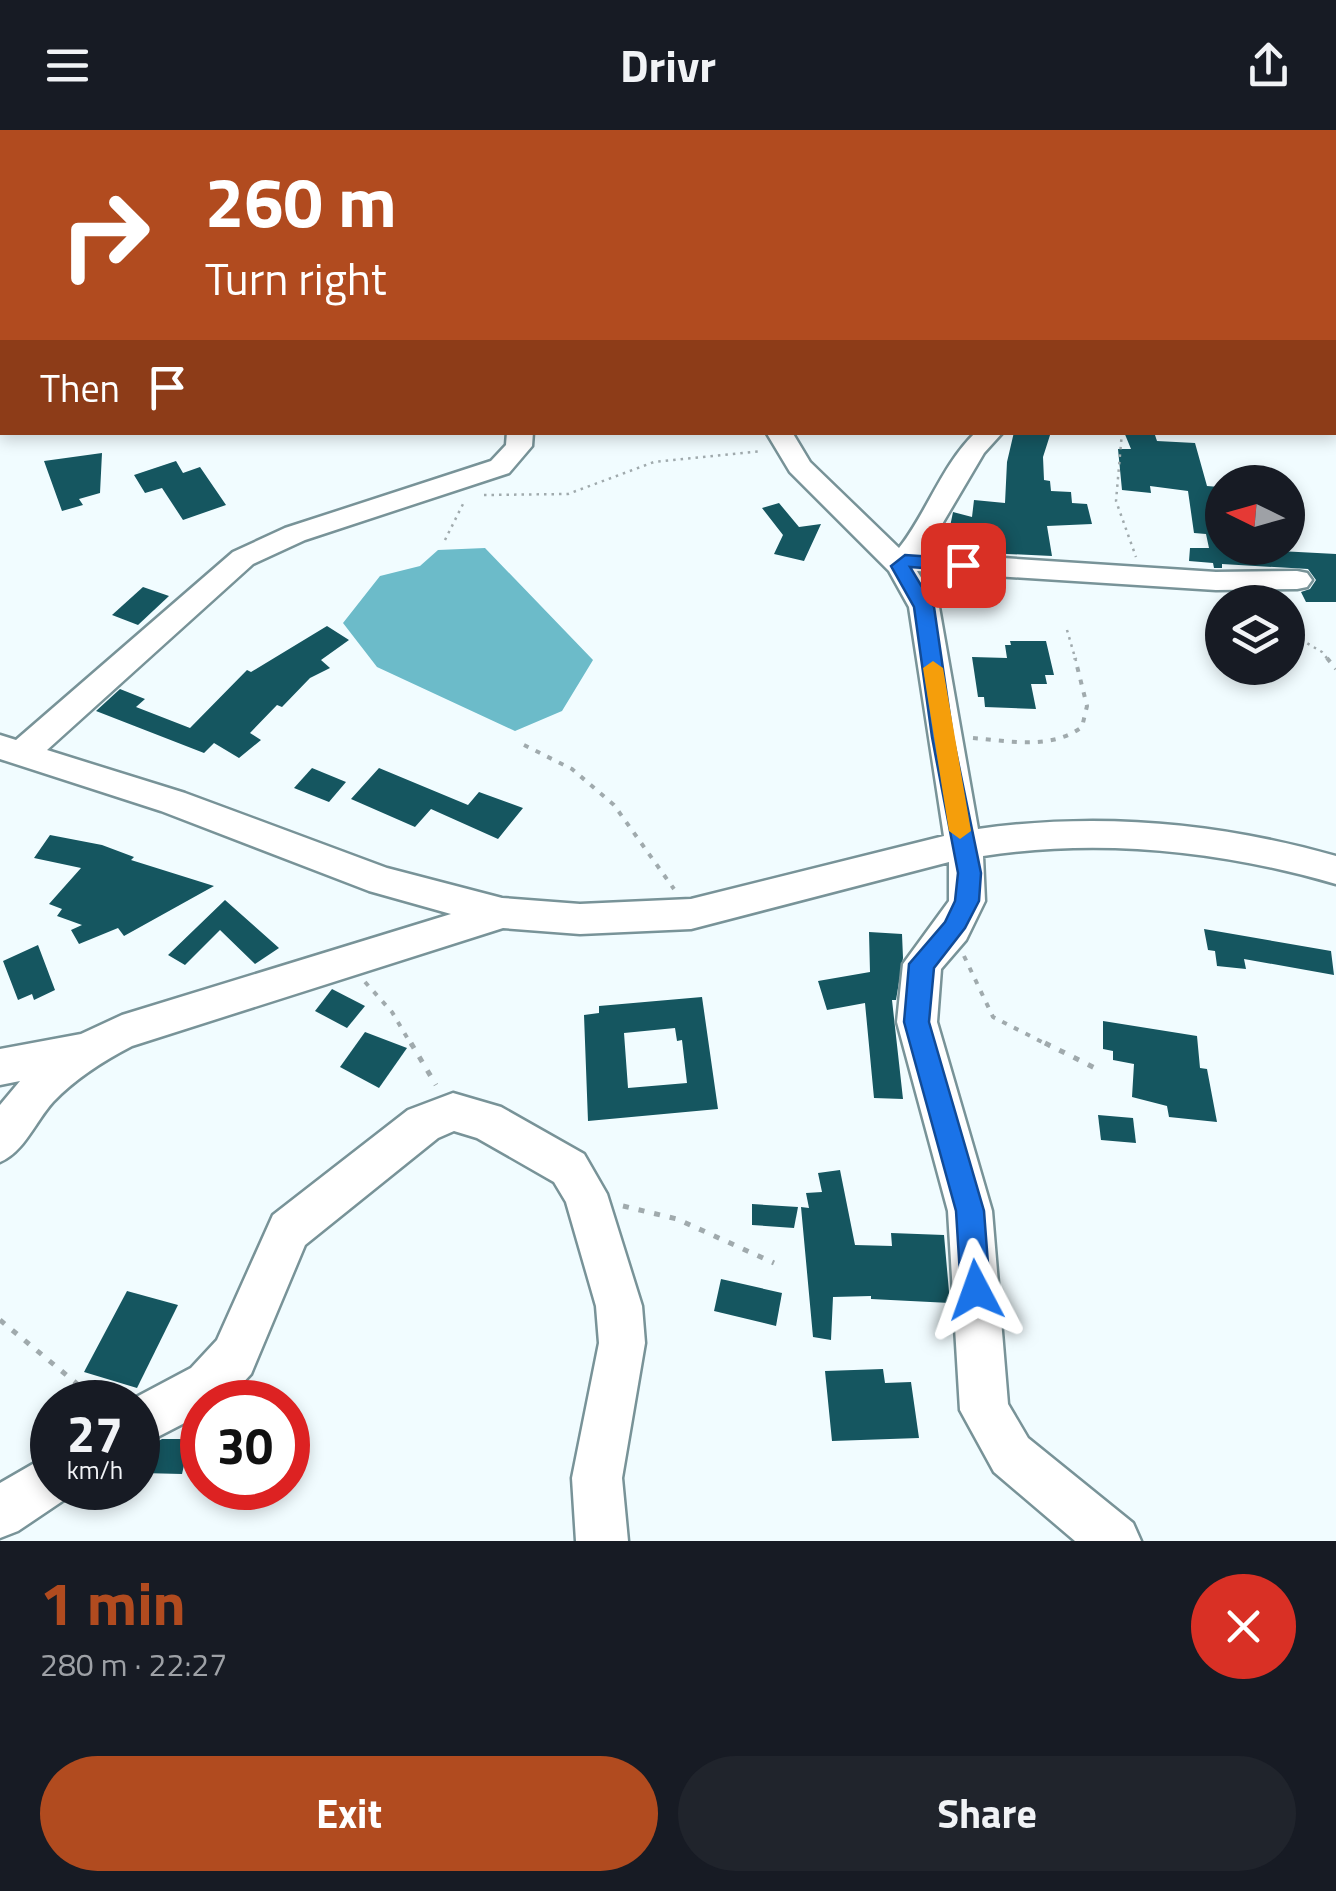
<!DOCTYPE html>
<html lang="en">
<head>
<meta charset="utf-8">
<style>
  :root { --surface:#171b24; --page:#20242c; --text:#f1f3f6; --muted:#9ea1a6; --accent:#b14b1f }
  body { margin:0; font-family:"Titillium Web",sans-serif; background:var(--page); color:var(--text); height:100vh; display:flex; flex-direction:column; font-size:38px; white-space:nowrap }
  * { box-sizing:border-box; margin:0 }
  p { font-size:32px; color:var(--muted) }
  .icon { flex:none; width:55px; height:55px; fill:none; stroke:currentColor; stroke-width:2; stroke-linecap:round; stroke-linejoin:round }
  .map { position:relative; height:1411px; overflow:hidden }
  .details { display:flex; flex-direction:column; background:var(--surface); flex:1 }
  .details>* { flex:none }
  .guide { position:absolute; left:0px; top:0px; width:1338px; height:305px; box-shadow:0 5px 15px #0003; background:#b14b1f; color:#fff; overflow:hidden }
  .needle { width:65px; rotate:275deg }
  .buttons { position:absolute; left:1205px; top:335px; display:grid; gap:20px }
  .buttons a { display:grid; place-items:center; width:100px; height:100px; border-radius:50%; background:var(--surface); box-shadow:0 5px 15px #0003; font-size:50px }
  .speed { position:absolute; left:30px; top:1250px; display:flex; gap:20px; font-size:50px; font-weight:700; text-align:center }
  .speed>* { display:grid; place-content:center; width:130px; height:130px; border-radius:50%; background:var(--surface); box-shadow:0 5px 15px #0003; line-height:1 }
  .speed small { font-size:25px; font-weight:400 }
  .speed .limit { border:15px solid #d22; background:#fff; color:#111 }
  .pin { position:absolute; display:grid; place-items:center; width:85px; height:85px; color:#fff; margin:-42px; border-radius:20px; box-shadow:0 5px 15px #0006 }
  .me { position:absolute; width:110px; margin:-55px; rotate:356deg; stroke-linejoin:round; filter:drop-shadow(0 0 8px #0008) }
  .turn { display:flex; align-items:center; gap:35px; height:210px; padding:0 40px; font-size:45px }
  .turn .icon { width:130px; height:130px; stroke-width:2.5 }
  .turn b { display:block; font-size:70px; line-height:85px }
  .then { display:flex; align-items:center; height:95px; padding:0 40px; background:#0003; gap:20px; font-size:38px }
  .round { display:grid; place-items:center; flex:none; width:105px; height:105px; border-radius:52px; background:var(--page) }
  .headline { display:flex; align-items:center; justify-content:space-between; height:170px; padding:0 40px }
  h1 { font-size:60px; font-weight:700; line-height:75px; color:var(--accent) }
  .action { display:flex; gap:20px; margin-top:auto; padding:20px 40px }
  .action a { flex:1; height:115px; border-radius:60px; background:var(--accent); color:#fff; font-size:40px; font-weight:700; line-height:115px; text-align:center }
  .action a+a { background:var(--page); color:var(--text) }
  header { display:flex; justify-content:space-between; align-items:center; height:130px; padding:0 40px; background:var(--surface); font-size:45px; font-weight:700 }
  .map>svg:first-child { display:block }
  .water { fill:#6cbbc9 }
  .building { fill:#155660; fill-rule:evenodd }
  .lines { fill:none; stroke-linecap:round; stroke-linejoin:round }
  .minor-casing { stroke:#789398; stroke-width:5 }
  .path-far2 { stroke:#a0aaad; stroke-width:2.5; stroke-dasharray:2.5 5; stroke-linecap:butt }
  .path-far1 { stroke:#a0aaad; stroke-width:4; stroke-dasharray:5 8; stroke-linecap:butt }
  .path { stroke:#a0aaad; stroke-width:5; stroke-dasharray:6 10; stroke-linecap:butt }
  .minor { fill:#fff; fill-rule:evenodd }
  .route { fill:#1a73e8; stroke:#114b97; stroke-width:2.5 }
  .slow { fill:#f59e0b }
</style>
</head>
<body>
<header><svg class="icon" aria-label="menu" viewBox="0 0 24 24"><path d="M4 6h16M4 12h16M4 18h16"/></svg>Drivr<svg class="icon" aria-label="share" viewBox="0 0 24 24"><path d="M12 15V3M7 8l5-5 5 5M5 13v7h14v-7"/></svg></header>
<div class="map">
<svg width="1336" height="1411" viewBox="0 0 1336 1411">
  <rect width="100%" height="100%" fill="#f1fcff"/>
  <polygon class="water" points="485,418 593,530 562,581 515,601 377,537 343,493 380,446 420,436 438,420"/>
  <g class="building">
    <polygon points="1014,302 1051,302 1043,327 1044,350 1050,351 1051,361 1071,362 1072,373 1087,374 1092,394 1047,396 1052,426 945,421 953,382 972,387 974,370 1005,373 1007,332"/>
    <polygon points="1124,302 1154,302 1157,311 1195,313 1207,356 1219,357 1222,418 1336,424 1336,472 1306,472 1301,462 1310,459 1316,450 1308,439 1222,434 1222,438 1214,438 1213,433 1189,431 1190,418 1209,418 1206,404 1194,403 1188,361 1150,356 1151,363 1122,360 1118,319 1131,319"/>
    <polygon points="102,323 100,363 79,369 83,375 62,381 44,331"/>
    <polygon points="176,331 183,343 200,337 226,375 183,390 162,358 145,363 134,345"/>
    <polygon points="779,373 799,397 821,394 804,431 774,424 783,405 762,378"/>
    <polygon points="143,457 169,466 138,495 112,485"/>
    <polygon points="327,496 349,510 321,530 330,538 310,548 282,577 277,575 250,603 261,610 239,628 214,613 204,623 96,581 120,559 145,569 136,577 190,598 247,540 251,542"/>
    <polygon points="1010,511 1046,511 1054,545 1045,545 1047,554 1031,554 1036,579 985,577 984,567 978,567 972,527 1007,528 1005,515 1011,515"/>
    <polygon points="312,638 346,652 329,672 294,658"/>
    <polygon points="379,638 468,675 479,662 523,678 498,709 431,679 415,697 351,669"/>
    <polygon points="50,705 102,715 134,727 131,730 214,756 124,806 118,798 79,814 71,800 82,795 57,786 62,779 49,774 81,738 34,728"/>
    <polygon points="225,770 279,818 255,834 220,800 185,835 168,825"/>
    <polygon points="1204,799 1331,821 1334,845 1244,829 1246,839 1217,836 1215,821 1208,820"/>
    <polygon points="869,802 902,804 903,828 896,870 892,870 903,969 874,968 865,873 827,880 818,851 870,842"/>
    <polygon points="38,815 55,860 34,870 32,864 18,870 3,831"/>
    <polygon points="332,859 365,876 347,898 315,881"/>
    <path d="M 702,867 L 718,979 L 588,991 L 584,885 L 599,883 L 599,876 ZM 675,898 L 677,911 L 682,910 L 687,953 L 628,958 L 624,903 Z"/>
    <polygon points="1103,891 1197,906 1200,938 1207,939 1217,992 1169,987 1167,976 1132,967 1134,934 1113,930 1113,921 1103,919"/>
    <polygon points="365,902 407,918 379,958 340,937"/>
    <polygon points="1098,985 1133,988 1136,1013 1101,1010"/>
    <polygon points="840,1040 855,1115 892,1116 891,1103 944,1105 950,1173 871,1169 871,1166 833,1167 831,1210 813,1207 801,1077 809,1078 806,1063 822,1062 818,1043"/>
    <polygon points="752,1074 798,1077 794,1098 752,1095"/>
    <polygon points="721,1149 782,1163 776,1196 714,1181"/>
    <polygon points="127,1161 178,1175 137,1258 84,1242"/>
    <polygon points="883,1239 885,1253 911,1252 919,1308 832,1311 825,1241"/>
    <polygon points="162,1309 190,1309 182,1344 142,1343 149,1316"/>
  </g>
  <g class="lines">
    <g class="minor-casing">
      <g id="minor">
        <polygon points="1251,0 1274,0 1275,2 1252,2"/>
        <rect x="1335" y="21" width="1" height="13"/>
        <rect x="1335" y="84" width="1" height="12"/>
        <path d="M 507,302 L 533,302 L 532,316 L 509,343 L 305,410 L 253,434 L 47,620 L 185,663 L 387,738 L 502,768 L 580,774 L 691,769 L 944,706 L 909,477 L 889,441 L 790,342 L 766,302 L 792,302 L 810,332 L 899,418 C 927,383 942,334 976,302 L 1003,302 L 984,323 L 925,423 L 1216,442 L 1297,441 L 1307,443 L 1312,450 L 1307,457 L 1297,459 L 1216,460 L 917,441 L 939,477 L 978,699 C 1098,682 1220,693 1336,726 L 1336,754 C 1222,721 1101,708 983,726 L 985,771 L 966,810 L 941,839 L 937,892 L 992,1081 L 1008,1274 L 1028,1308 L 1133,1393 L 1141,1411 L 1075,1411 L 994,1342 L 960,1280 L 948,1081 L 897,892 L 903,834 L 949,771 L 949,732 L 691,799 L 580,804 L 503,798 L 132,916 C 103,931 76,948 53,972 C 35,992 24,1022 0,1032 L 0,975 L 20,951 L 0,955 L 0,919 L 81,904 L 122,885 L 451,784 L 369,761 L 161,681 L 0,629 L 0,605 L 16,610 L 233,422 L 285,398 L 491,331 L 506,315 Z"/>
        <polygon points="453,963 501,977 584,1024 607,1064 642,1176 645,1213 622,1348 628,1411 576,1411 572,1348 599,1213 596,1176 566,1072 554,1052 477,1008 454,1001 438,1008 305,1115 251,1244 225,1272 202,1272 202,1284 138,1317 138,1272 127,1272 191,1238 217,1210 273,1085 408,980"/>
        <polygon points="52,1323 52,1358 73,1358 70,1366 18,1401 0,1408 0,1353"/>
      </g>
    </g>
    <g class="path-far2">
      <polyline points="1122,302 1116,371 1136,427"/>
      <polyline points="484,365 568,364 654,332 762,321"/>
      <polyline points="445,410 464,372"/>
      <polyline points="1067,500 1076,531"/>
      <polyline points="1288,502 1322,522 1329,531"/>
    </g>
    <g class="path-far1">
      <polyline points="1327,528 1336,539"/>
      <path d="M 973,608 C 1009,611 1051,620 1082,597 L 1087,576 L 1075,528"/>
      <polyline points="524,615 572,639 614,675 674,759"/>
      <polyline points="964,826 993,887 1050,916"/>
      <polyline points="365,852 392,882 412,916"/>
    </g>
    <g class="path">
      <polyline points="411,913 436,955"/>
      <polyline points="1045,913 1099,940"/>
      <polyline points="623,1076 677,1089 774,1133"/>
      <polyline points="0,1190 99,1272"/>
    </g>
    <use href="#minor" class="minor"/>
  </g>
  <polygon class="route" points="905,425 963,429 972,435 963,441 910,437 934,477 953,607 981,743 979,771 965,798 934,838 929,892 984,1081 990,1160 986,1171 976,1175 965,1171 961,1160 956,1081 904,892 909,834 945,792 955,771 958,743 932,607 914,477 891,436"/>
  <polygon class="slow" points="933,531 943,538 971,701 960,709 949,701 923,538"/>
</svg>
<div class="buttons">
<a><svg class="needle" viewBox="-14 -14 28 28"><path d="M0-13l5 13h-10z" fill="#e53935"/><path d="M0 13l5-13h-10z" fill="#9ea1a6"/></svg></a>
<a><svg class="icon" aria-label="layers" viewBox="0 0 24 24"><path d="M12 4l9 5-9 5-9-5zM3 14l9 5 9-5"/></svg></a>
</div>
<div class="speed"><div>27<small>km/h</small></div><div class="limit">30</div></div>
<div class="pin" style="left:963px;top:435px;background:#d93025"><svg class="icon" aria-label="arrive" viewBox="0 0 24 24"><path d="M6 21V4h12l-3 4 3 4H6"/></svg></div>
<svg class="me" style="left:976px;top:1160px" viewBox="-20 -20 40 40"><path d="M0-17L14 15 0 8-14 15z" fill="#1a73e8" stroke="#fff" stroke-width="4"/></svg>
<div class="guide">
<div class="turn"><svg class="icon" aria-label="right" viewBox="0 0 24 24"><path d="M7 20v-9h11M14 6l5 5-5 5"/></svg><div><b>260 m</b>Turn right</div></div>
<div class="then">Then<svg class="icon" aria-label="arrive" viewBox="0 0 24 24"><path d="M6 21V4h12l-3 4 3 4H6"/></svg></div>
</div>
</div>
<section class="details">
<div class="headline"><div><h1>1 min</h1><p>280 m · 22:27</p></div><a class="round" style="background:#d93025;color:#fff"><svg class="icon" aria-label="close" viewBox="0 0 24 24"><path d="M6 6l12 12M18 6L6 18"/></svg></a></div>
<div class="action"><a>Exit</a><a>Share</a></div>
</section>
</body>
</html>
